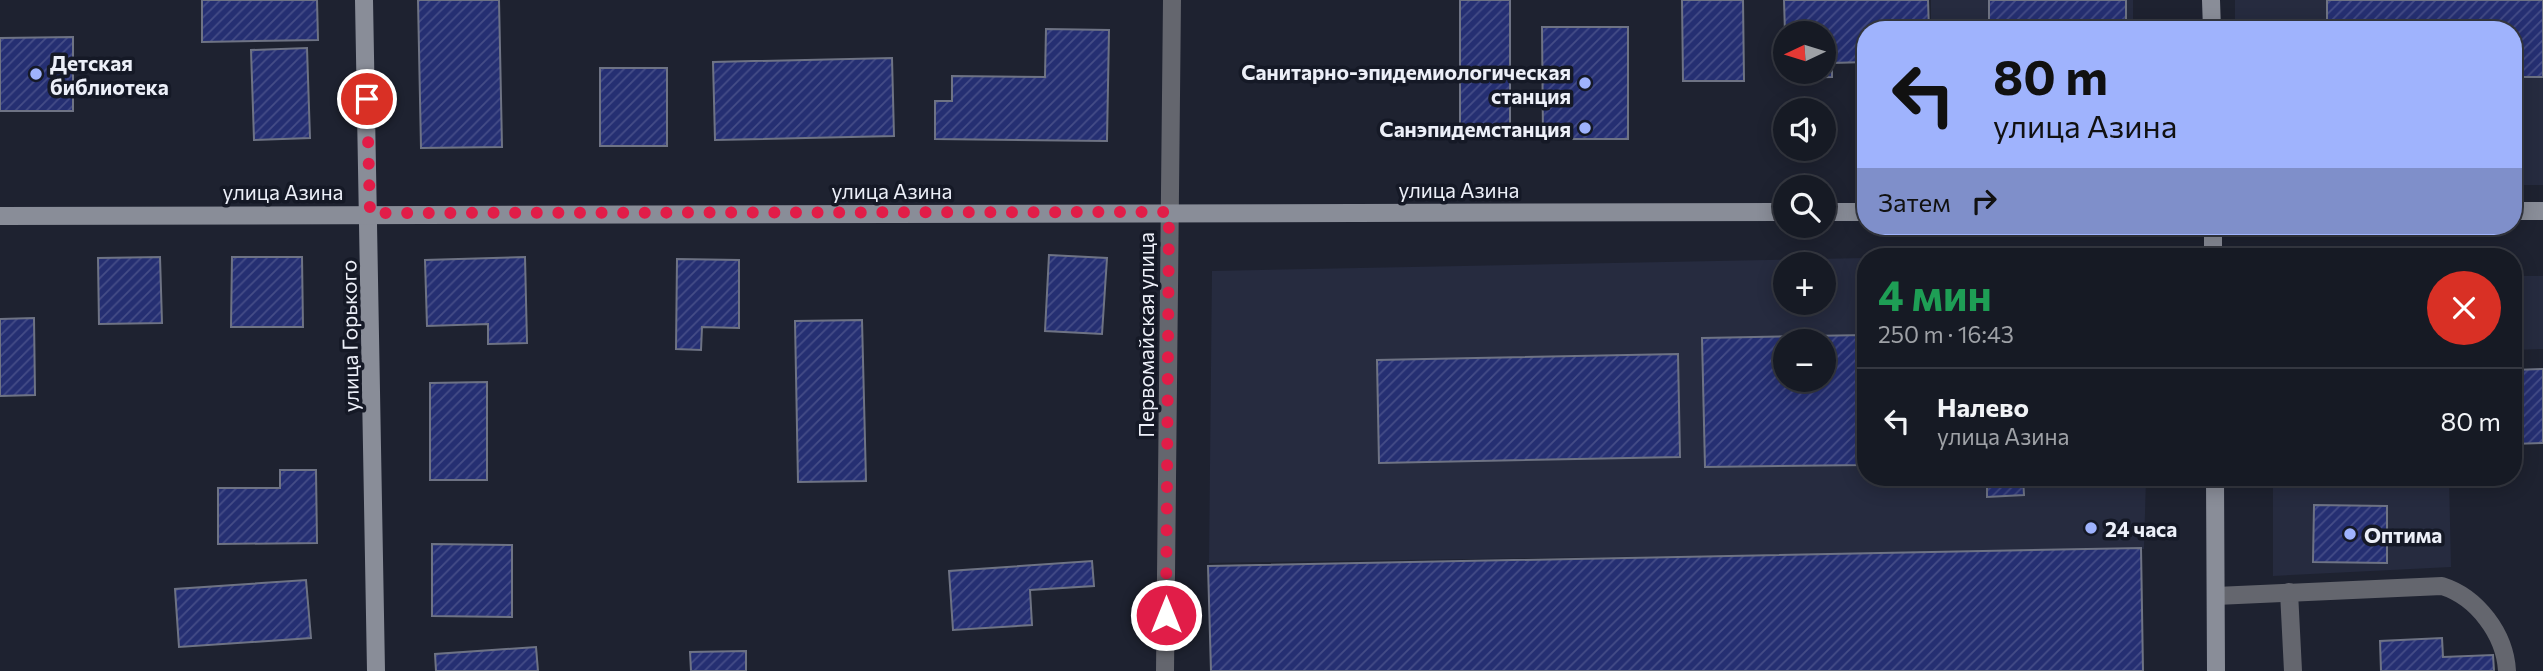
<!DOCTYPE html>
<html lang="ru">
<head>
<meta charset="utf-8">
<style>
  :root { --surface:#161a24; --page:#1f232c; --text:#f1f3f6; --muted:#9ea1a6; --line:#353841 }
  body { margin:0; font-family:Commissioner,sans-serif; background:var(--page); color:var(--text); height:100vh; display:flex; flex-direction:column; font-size:26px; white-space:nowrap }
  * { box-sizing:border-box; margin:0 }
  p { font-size:23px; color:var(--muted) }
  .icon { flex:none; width:38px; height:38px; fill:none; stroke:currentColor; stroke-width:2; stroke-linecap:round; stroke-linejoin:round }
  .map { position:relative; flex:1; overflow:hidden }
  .sheet { position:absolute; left:1857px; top:248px; width:665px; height:238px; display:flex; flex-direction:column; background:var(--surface); border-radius:28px; box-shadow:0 4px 18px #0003,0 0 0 2px var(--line) }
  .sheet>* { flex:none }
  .top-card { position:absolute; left:1857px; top:21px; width:665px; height:214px; border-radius:28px; box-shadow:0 4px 18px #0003,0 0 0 2px var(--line); background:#9fb3fd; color:#111; overflow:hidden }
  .needle { width:46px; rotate:266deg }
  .controls { position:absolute; left:1773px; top:21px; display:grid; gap:14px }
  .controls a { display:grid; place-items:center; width:63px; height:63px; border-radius:50%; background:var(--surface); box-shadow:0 4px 18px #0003,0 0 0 2px var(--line); font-size:35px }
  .pin { position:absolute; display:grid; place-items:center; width:60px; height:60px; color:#fff; margin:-30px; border:4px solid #fff; border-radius:50%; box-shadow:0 2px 7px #0007 }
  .me { position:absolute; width:77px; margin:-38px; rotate:0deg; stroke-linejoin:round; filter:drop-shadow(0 0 5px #0008) }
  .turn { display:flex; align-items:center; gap:24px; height:147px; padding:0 21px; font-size:32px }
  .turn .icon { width:91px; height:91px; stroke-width:2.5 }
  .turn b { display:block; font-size:49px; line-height:60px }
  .then { display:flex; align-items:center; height:66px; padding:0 21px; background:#0003; gap:14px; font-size:26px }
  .round { display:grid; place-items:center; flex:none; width:74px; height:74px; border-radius:37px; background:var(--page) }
  .summary { display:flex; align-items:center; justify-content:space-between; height:119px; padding:0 21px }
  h1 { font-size:42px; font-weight:700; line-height:52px; color:#1e9e55 }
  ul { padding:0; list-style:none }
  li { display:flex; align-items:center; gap:21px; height:105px; padding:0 21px; border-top:2px solid var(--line) }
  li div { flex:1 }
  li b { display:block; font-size:26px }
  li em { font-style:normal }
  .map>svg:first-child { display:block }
  .built { fill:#262b3f; fill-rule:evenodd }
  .building { fill:url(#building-hatch); stroke:#6e7384; stroke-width:2; fill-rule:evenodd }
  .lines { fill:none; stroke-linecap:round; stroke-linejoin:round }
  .lane { stroke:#64666e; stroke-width:18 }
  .street { stroke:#64666e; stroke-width:18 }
  .secondary { stroke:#898d98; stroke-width:18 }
  .route { stroke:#e11d48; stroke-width:12; stroke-dasharray:0 21.6 }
  .poi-dot { fill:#9fb3fd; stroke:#151926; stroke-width:2.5 }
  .labels { text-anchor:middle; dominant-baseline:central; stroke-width:7; stroke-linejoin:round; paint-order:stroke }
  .poi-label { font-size:21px; font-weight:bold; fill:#eceff8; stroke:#151926; text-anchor:start }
  .street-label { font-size:21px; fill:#eceff8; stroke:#151926 }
</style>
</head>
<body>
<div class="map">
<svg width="2543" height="671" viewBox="0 0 2543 671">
  <defs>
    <pattern id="building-hatch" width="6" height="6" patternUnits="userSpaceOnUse" patternTransform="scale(1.75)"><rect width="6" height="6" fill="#252f72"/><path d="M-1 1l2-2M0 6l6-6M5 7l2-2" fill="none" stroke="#454d87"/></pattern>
  </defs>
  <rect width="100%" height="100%" fill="#1e2230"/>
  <g class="built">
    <rect x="1931" y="0" width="202" height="30"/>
    <polygon points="2235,0 2543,0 2543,185 2513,185 2513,30 2235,30"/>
    <polygon points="2150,253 2150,257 1915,257"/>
    <path d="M 1865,258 L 1866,478 L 2146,478 L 2144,549 L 1209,563 L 1212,271 ZM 1785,264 L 1824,264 L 1824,303 L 1785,303 ZM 1785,341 L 1824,341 L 1824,380 L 1785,380 Z"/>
    <polygon points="2513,276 2543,276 2543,349 2513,350"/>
    <polygon points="2273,478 2449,478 2451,567 2273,576"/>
  </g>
  <g class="building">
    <polygon points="202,0 317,0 318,40 202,42"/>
    <polygon points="418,0 499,0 502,147 421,148"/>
    <polygon points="1460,0 1510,0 1510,128 1460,127"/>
    <polygon points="1682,0 1743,0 1744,81 1683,81"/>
    <polygon points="1784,0 1928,0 1929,30 1866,30 1866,62 1832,63 1832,77 1787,78 1786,72 1824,72 1824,33 1785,33"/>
    <rect x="1989" y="0" width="137" height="30"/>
    <polygon points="2327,0 2543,0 2543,77 2513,77 2513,30 2327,30"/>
    <polygon points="1542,27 1628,27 1628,139 1543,139"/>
    <polygon points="1046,29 1109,30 1107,141 935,139 935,101 952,101 952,76 1045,77"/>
    <polygon points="73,37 73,111 0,111 0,38"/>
    <polygon points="307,48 310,138 254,140 251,50"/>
    <polygon points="892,58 894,136 715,140 713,62"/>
    <rect x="600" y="68" width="67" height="78"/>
    <polygon points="1049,255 1107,258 1102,334 1045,331"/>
    <polygon points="160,257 162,323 99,324 98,258"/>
    <polygon points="232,257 302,257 303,327 231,327"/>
    <polygon points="525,257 527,343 488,344 488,324 427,326 425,260"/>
    <polygon points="677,259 739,260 739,328 702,327 701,350 676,349"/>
    <polygon points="34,318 35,395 0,396 0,319"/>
    <polygon points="862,320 866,481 798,482 795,321"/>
    <path d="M 1866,335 L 1866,465 L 1705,467 L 1702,338 ZM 1785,341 L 1824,341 L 1824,380 L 1785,380 Z"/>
    <polygon points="1678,354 1680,457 1379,463 1377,360"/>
    <polygon points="2543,369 2543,443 2513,444 2513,370"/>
    <polygon points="487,382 487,480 430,480 430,383"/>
    <polygon points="280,470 316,470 317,543 218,544 218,488 280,488"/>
    <polygon points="1987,478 2023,478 2024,495 1987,497"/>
    <polygon points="2314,505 2387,506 2387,563 2313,562"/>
    <polygon points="432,544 512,545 512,617 432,616"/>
    <polygon points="2141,548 2143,671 1211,671 1208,566"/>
    <polygon points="1092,561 1094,586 1030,590 1032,625 953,630 949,571"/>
    <polygon points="306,580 311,638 179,647 175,589"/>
    <polygon points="2442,638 2443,657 2493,655 2494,671 2381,671 2380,641"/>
    <polygon points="536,647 538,671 436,671 435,654"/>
    <polygon points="746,651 746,671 691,671 690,652"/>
  </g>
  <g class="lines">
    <g class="lane">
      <polyline points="2289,592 2293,671"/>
      <path d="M 2216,596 L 2442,586 C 2477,597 2505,634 2507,671"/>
    </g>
    <polyline class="street" points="1165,671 1172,0"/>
    <g class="secondary">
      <polyline points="364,0 376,671"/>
      <polyline points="2211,0 2212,30"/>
      <polyline points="2513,211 2543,211"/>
      <polyline points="1824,212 1866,212"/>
      <polyline points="0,216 1785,212"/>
      <polyline points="2213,226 2213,257"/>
      <polyline points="2215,478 2216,671"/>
    </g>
  </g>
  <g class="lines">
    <polyline class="route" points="367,99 370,213 1169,212 1166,615"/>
  </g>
  <g class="poi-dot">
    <circle cx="36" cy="74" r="7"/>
    <circle cx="1585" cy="83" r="7"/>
    <circle cx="1585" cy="128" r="7"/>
    <circle cx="2091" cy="528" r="7"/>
    <circle cx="2350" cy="534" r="7"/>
  </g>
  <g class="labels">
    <g class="poi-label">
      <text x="50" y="62">Детская<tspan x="50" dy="24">библиотека</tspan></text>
      <text x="1571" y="71" text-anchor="end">Санитарно-эпидемиологическая<tspan x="1571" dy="24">станция</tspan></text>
      <text x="1571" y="128" text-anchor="end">Санэпидемстанция</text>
      <text x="2105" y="528">24 часа</text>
      <text x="2364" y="534">Оптима</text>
    </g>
    <g class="street-label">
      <text x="1459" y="189">улица Азина</text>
      <text x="892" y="190">улица Азина</text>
      <text x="283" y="191">улица Азина</text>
      <text transform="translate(1145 335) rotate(-90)">Первомайская улица</text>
      <text transform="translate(349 336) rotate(-91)">улица Горького</text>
    </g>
  </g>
</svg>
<div class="controls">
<a><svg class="needle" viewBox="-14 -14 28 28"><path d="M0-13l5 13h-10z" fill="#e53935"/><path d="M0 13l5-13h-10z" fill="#9ea1a6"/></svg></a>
<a><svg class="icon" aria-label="sound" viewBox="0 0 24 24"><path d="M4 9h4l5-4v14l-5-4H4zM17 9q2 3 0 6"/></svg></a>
<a><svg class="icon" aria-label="search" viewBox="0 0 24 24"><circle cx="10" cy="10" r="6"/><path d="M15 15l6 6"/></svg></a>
<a>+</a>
<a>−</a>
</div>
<div class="pin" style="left:367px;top:99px;background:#d93025"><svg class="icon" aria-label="arrive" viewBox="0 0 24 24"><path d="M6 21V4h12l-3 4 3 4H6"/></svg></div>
<svg class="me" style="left:1166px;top:615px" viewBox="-20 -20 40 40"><circle r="17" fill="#e11d48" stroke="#fff" stroke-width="3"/><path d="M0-11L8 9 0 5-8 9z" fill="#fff"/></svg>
<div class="top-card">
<div class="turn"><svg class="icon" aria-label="left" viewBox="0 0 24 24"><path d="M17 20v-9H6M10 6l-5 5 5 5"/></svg><div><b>80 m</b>улица Азина</div></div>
<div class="then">Затем<svg class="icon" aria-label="right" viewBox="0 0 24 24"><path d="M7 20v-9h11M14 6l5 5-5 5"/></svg></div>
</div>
<section class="sheet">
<div class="summary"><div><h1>4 мин</h1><p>250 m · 16:43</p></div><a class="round" style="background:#d93025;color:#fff"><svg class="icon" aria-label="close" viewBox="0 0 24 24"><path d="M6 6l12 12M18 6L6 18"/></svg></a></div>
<ul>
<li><svg class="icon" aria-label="left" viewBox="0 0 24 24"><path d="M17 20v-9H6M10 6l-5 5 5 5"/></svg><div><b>Налево</b><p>улица Азина</p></div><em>80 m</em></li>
</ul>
</section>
</div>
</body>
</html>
